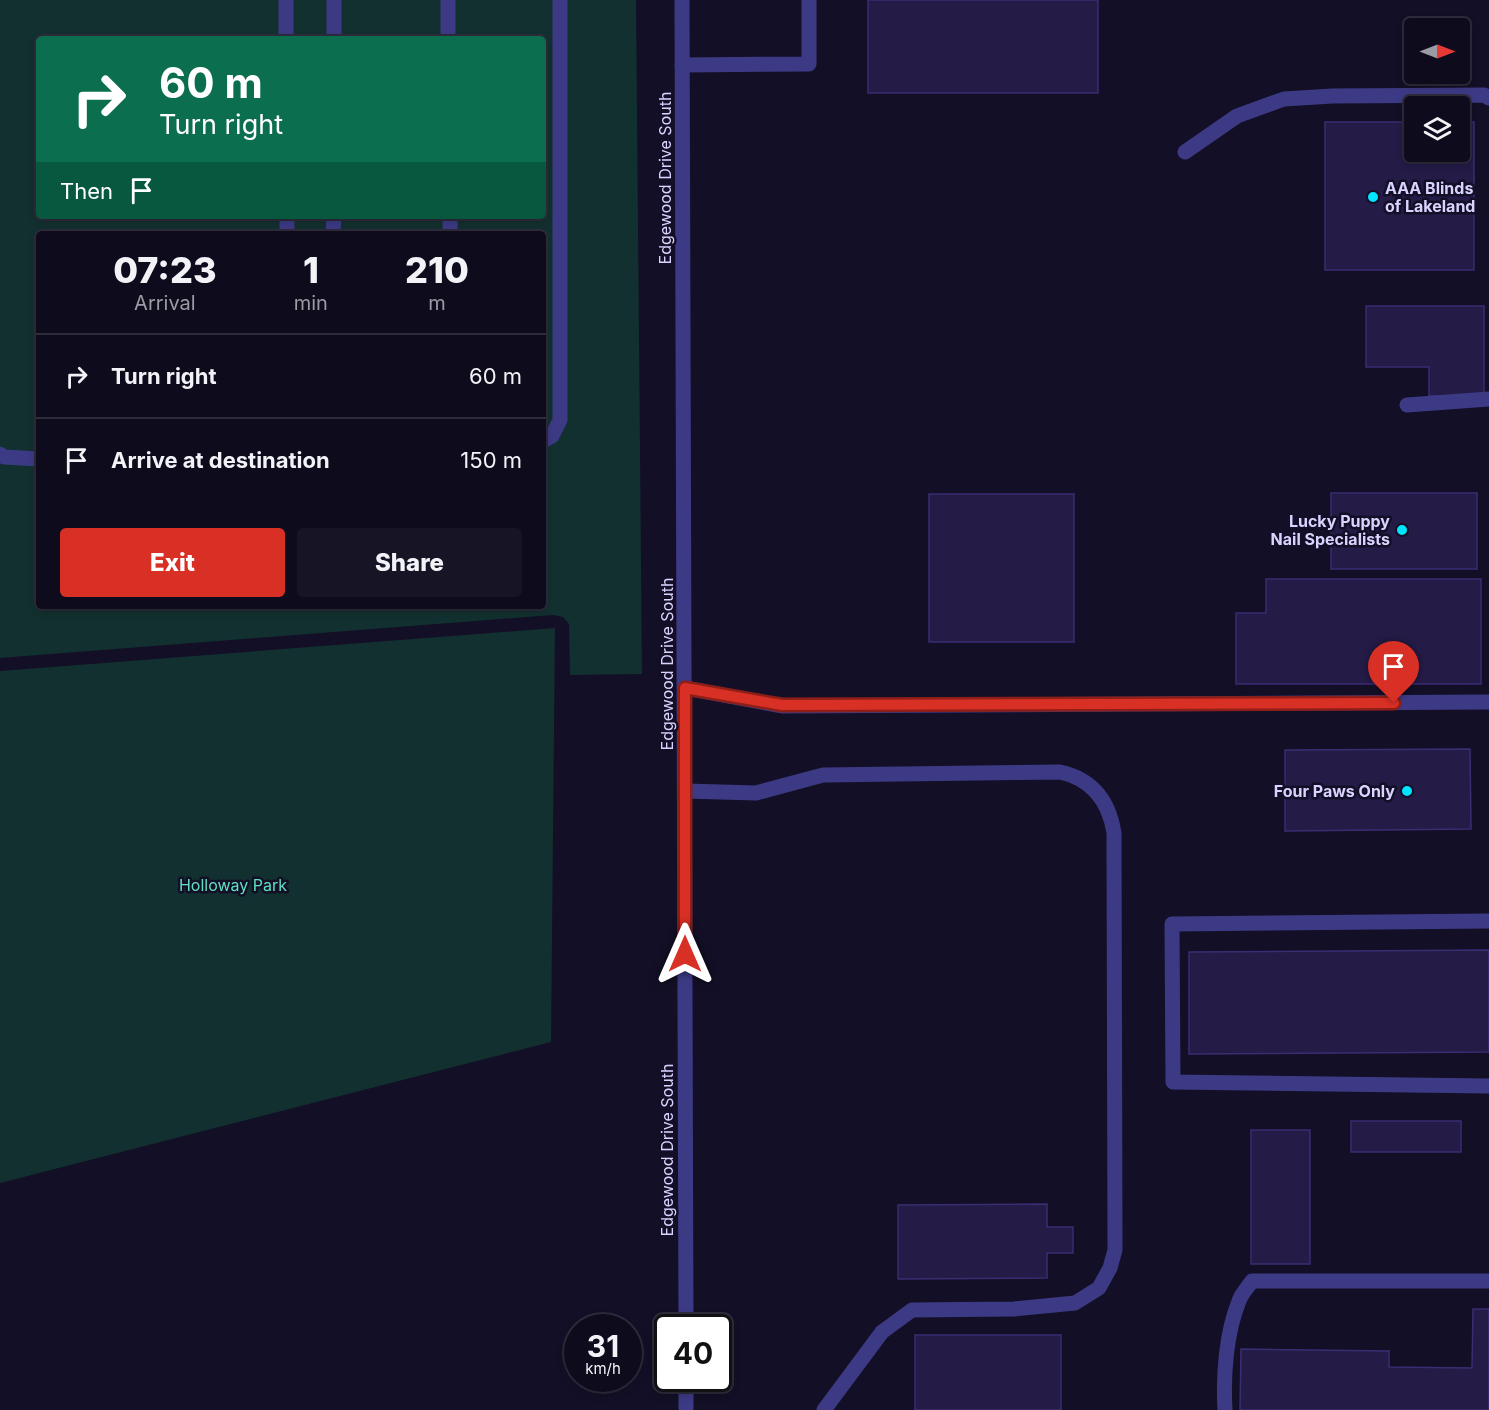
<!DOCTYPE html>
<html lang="en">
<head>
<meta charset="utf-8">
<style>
  :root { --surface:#0e0b1c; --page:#171425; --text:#f1f3f6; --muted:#9b9ba3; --line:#2e2b3b; --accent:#d93025 }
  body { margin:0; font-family:Inter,sans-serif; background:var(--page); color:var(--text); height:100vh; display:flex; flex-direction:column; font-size:22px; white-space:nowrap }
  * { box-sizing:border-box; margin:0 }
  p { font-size:20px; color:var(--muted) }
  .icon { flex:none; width:33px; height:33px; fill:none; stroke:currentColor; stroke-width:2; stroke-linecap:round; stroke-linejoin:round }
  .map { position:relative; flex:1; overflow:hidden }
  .drawer { position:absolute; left:36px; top:231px; width:510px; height:378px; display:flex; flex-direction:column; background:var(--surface); border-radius:6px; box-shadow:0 3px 9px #0003,0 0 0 2px var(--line) }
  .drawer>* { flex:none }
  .guide { position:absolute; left:36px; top:36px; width:510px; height:183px; border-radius:6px; box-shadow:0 3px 9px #0003,0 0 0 2px var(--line); background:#0b6e4f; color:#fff; overflow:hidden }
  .needle { width:39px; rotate:90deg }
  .fabs { position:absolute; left:1404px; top:18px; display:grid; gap:12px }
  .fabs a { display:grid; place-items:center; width:66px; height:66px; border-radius:6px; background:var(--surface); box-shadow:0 3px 9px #0003,0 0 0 2px var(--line); font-size:30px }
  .speed { position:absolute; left:564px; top:1314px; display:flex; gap:12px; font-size:30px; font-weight:700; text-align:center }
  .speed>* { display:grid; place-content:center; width:78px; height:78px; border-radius:50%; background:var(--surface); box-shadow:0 3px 9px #0003,0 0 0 2px var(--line); line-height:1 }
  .speed small { font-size:15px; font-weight:400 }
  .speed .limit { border:3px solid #111; border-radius:9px; background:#fff; color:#111 }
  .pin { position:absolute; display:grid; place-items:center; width:51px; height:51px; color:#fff; margin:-62px -26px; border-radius:50% 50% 50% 0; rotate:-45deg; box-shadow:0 0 6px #0007 }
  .pin .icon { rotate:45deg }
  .me { position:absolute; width:66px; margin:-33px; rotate:0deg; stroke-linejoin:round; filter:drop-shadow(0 0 4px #0008) }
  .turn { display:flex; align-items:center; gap:21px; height:126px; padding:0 24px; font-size:27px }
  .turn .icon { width:78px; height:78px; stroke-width:2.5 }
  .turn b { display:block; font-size:42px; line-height:51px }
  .then { display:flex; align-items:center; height:57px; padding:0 24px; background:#0003; gap:12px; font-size:22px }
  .eta { display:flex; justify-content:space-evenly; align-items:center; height:102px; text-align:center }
  .eta b { font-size:36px; font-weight:800; line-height:42px }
  .cta { display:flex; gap:12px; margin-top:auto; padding:12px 24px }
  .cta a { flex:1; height:69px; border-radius:6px; background:var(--accent); color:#fff; font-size:24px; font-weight:800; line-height:69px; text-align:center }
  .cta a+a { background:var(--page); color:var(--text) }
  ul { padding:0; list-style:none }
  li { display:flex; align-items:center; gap:18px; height:84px; padding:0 24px; border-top:2px solid var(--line) }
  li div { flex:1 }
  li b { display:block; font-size:22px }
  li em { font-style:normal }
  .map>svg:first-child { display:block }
  .green { fill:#12302f; fill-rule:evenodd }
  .building { fill:#241b47; stroke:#3b2d73; stroke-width:1.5 }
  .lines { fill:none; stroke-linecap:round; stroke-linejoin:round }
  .minor { stroke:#3d3a85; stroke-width:15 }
  .route-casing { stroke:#8d1f18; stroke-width:15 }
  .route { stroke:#d93025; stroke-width:10 }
  .poi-dot { fill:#00e5ff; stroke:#130f26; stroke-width:2 }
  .labels { text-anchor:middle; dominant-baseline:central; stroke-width:5; stroke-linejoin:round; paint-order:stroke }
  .street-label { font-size:16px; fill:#d9d4ff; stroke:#130f26 }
  .poi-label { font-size:16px; font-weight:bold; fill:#d9d4ff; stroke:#130f26; text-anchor:end }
  .park-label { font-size:16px; fill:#5fe0c0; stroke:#130f26 }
</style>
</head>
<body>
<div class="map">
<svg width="1489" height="1410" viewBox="0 0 1489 1410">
  <rect width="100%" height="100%" fill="#130f26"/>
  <g class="green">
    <path d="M 0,0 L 636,0 L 642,674 L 570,675 L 569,624 L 563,617 L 553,615 L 0,658 ZM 39,39 L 543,39 L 543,216 L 39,216 ZM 39,234 L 543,234 L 543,606 L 39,606 Z"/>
    <polygon points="555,628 551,1042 0,1183 0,671"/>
  </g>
  <g class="building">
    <rect x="868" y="0" width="230" height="93"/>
    <polygon points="1325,122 1414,122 1414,152 1460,152 1460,122 1474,122 1474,270 1325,270"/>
    <polygon points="1366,306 1484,306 1484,396 1429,396 1429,367 1366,367"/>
    <rect x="1331" y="493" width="146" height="76"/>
    <rect x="929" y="494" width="145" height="148"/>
    <polygon points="1266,579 1481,579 1481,684 1236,684 1236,613 1266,613"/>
    <polygon points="1470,749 1471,829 1285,831 1285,750"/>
    <polygon points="1489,950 1489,1052 1189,1054 1189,952"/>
    <rect x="1351" y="1121" width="110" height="31"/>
    <rect x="1251" y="1130" width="59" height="134"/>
    <polygon points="1047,1204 1047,1227 1073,1227 1073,1253 1047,1253 1047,1278 898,1279 898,1205"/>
    <polygon points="1473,1309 1489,1309 1489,1410 1240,1410 1241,1349 1389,1351 1389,1367 1472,1368"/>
    <rect x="915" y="1335" width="146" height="75"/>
  </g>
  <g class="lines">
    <g class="minor">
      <polyline points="286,0 286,39"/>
      <polyline points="448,0 448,39"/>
      <polyline points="682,0 686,1328"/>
      <polyline points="334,39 334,0"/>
      <polyline points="682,65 809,64 809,0"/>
      <polyline points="1185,152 1237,116 1284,99 1332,96 1484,95 1489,98"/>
      <polyline points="287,216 287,234"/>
      <polyline points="450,216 450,234"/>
      <polyline points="333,234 334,216"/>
      <polyline points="1407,405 1489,399"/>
      <polyline points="543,441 552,436 560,420 560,0"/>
      <polyline points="0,454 4,457 39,459"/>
      <polyline points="685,688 782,706 1489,702"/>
      <path d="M 685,791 L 756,793 L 823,775 L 1060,772 C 1092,779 1109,801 1114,833 L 1115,1250 L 1110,1268 L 1099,1288 L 1075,1303 L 1014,1309 L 912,1310 L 882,1332 L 824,1410"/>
      <polyline points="1489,921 1172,924 1173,1082 1489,1086"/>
      <polyline points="686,1378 686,1410"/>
      <path d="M 1225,1410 C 1223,1376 1226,1333 1239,1301 C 1241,1294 1248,1287 1252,1281 L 1489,1281"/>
    </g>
  </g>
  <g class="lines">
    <g class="route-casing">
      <polyline id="route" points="685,954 685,688 782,705 1394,703"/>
    </g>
    <use href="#route" class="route"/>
  </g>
  <g class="poi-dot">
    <circle cx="1373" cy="197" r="6"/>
    <circle cx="1402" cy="530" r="6"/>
    <circle cx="1407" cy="791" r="6"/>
  </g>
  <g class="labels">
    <g class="street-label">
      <text transform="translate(665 178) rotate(-90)">Edgewood Drive South</text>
      <text transform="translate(667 664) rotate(-90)">Edgewood Drive South</text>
      <text transform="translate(667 1150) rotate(-90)">Edgewood Drive South</text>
    </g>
    <g class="poi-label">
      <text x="1385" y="188" text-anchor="start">AAA Blinds<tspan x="1385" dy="18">of Lakeland</tspan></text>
      <text x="1390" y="521">Lucky Puppy<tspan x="1390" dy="18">Nail Specialists</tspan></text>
      <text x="1395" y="791">Four Paws Only</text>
    </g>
    <g class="park-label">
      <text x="233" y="885">Holloway Park</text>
    </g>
  </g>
</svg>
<div class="fabs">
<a><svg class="needle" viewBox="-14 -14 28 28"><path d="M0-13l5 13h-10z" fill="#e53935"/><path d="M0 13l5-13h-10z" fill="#9b9ba3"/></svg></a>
<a><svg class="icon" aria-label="layers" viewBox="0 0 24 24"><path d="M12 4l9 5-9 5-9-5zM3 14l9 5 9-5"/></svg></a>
</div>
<div class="speed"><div>31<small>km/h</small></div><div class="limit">40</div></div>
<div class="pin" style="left:1394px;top:703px;background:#d93025"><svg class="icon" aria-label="arrive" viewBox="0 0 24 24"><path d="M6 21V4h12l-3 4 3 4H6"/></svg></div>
<svg class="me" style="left:685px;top:954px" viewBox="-20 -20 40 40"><path d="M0-17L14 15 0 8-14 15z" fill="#d93025" stroke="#fff" stroke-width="4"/></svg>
<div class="guide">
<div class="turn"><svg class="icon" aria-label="right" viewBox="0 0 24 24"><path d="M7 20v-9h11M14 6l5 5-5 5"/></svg><div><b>60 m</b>Turn right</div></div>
<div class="then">Then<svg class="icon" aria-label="arrive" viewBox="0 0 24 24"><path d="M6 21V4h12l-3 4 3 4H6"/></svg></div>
</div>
<section class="drawer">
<div class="eta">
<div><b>07:23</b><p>Arrival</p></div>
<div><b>1</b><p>min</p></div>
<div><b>210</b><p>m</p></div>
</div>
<ul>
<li><svg class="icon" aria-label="right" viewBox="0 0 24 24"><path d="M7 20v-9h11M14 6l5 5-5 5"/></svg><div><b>Turn right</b></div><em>60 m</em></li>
<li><svg class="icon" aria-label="arrive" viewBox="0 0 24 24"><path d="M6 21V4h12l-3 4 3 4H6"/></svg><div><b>Arrive at destination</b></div><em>150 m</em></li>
</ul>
<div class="cta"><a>Exit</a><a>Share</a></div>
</section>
</div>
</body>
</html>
